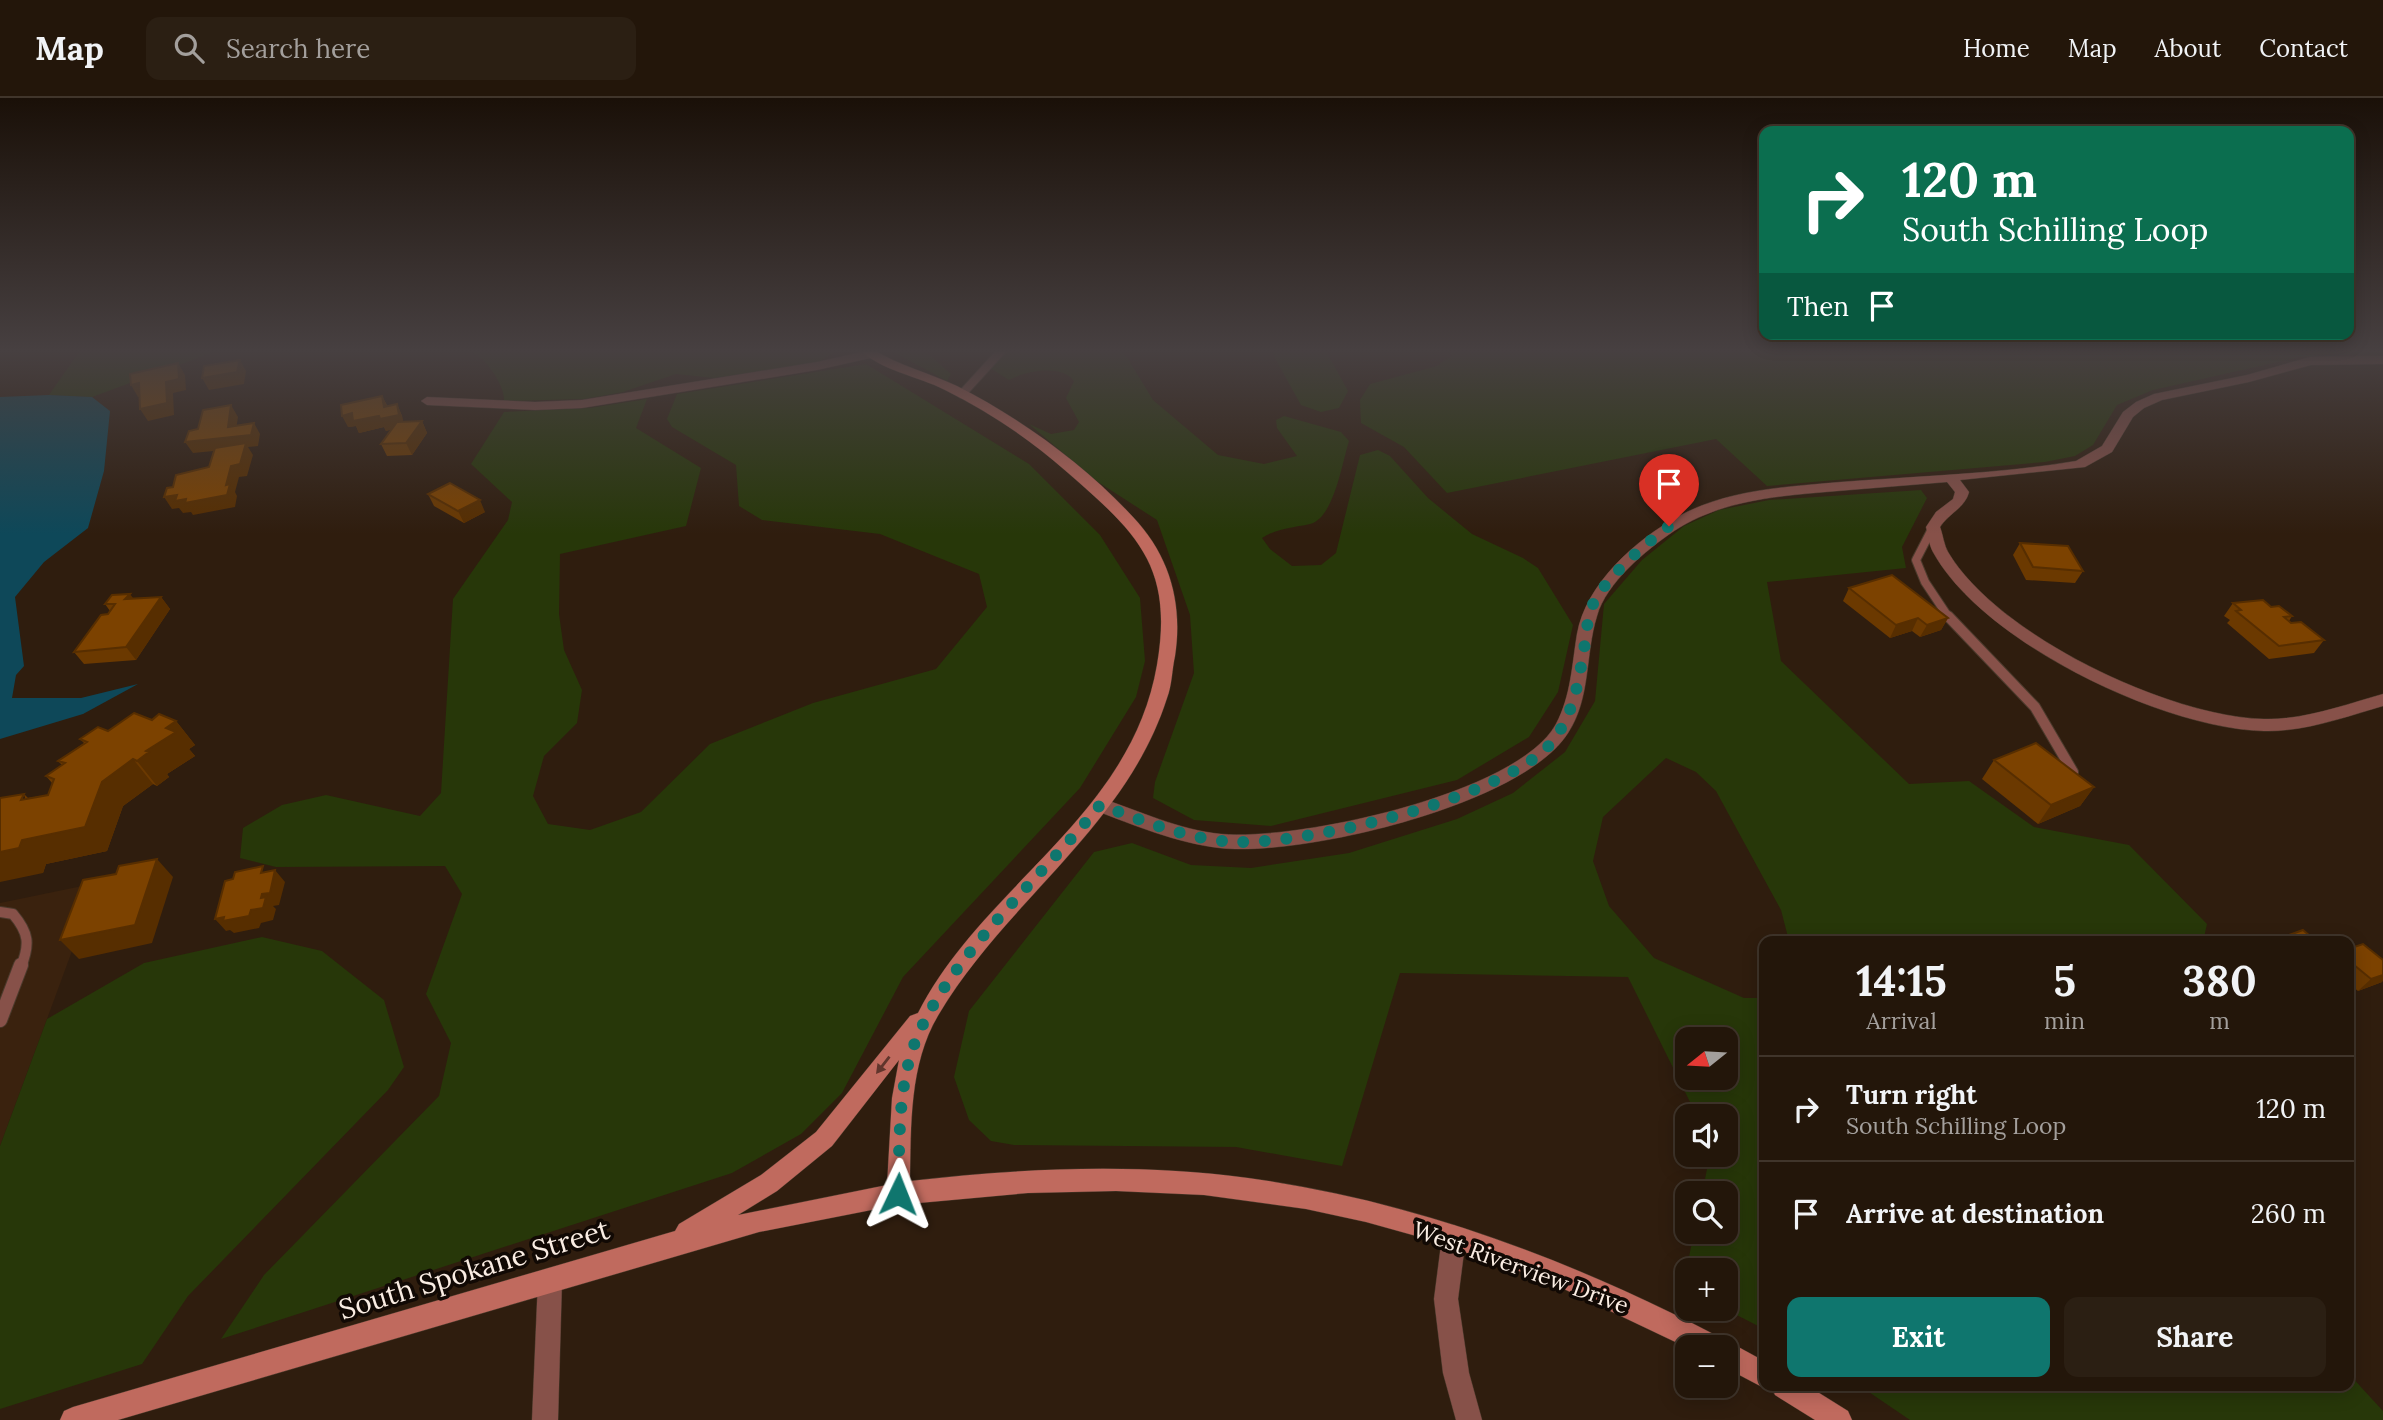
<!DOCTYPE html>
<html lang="en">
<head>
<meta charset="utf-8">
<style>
  :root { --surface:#23160a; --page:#2b1f13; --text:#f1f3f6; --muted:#a39f9c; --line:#40352b; --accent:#0f766e }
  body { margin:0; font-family:Lora,serif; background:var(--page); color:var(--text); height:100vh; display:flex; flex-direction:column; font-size:26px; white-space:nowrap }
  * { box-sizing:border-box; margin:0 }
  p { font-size:23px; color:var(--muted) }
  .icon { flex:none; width:38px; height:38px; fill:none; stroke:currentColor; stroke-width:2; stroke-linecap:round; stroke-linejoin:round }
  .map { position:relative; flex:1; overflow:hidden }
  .side { position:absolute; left:1759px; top:838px; width:595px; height:455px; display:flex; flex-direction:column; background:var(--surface); border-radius:14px; box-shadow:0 4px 18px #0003,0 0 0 2px var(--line) }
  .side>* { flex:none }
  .top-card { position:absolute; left:1759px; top:28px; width:595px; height:214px; border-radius:14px; box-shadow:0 4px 18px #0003,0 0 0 2px var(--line); background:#0b6e4f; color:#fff; overflow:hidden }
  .needle { width:46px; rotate:252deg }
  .controls { position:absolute; left:1675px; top:929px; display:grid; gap:14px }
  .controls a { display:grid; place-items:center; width:63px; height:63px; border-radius:14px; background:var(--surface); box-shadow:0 4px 18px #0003,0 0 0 2px var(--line); font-size:35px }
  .pin { position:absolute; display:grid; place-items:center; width:60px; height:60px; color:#fff; margin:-72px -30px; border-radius:50% 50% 50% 0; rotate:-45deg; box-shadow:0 0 7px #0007 }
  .pin .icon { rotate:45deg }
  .me { position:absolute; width:77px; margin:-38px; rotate:2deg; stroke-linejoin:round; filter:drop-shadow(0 0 5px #0008) }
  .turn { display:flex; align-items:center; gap:24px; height:147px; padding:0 28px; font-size:32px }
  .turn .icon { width:91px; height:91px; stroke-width:2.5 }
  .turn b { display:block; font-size:49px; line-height:60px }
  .then { display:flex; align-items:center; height:66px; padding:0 28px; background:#0003; gap:14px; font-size:26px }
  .eta { display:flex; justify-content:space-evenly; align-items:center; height:119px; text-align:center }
  .eta b { font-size:42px; font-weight:700; line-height:49px }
  .cta { display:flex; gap:14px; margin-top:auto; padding:14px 28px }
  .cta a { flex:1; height:80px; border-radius:14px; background:var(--accent); color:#fff; font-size:28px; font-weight:700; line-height:80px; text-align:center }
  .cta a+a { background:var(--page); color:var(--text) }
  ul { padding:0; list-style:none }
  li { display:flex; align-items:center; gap:21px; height:105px; padding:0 28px; border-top:2px solid var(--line) }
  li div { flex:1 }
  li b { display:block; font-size:26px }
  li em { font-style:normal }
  header { display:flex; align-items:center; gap:42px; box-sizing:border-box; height:98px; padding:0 35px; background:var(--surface); border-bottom:2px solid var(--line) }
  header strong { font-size:33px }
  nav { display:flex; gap:38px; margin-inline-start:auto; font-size:24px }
  .search { width:490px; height:63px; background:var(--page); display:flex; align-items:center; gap:18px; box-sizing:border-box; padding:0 24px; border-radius:14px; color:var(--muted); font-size:26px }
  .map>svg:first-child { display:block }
  .built { fill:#3a220e }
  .green { fill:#273709; fill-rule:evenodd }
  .water { fill:#0e4859 }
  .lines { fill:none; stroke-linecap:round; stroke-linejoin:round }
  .lane-far2-casing { stroke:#4b3a2c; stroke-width:10 }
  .lane-far1-casing { stroke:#4b3a2c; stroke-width:12 }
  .lane-casing { stroke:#4b3a2c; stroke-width:16 }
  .street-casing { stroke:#4b3a2c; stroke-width:1 }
  .secondary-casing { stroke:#4b3a2c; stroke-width:1 }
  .lane-far2 { stroke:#875149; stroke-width:8 }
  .lane-far1 { stroke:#875149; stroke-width:10 }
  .lane { stroke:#875149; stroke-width:14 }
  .street { fill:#875149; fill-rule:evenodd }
  .secondary { fill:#c06a5e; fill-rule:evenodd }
  .wall { fill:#6b3900 }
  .shaded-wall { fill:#572e00 }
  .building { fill:#7c4200; stroke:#572e00; stroke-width:2 }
  .oneway { fill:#60352c }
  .route { stroke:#0f766e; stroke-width:12; stroke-dasharray:0 21.6 }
  .labels { text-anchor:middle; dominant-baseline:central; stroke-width:7; stroke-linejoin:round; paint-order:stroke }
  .street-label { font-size:23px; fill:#faede3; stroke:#110904 }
  .near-street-label { font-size:28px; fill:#faede3; stroke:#110904 }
</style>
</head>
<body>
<header>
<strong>Map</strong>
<div class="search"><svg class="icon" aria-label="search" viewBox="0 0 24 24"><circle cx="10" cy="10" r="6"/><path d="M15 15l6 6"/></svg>Search here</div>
<nav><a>Home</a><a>Map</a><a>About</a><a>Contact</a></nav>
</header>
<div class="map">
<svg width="2383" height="1322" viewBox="0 0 2383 1322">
  <rect width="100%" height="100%" fill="#2f1d0e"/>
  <polygon class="built" points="97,785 47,921 0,1048 0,805"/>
  <g class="green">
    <polygon points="81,251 222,251 92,299 49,297"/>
    <path d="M 468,251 L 831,251 L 834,254 L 818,265 L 714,280 L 676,276 L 623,294 L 584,301 L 504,303 C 505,286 484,258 468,251 Z"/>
    <polygon points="888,251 923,251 951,276 947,283"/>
    <path d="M 1009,251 L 1122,251 L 1153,302 L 1218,357 L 1264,366 L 1297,358 L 1277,330 L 1276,322 L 1284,318 L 1341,334 L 1349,343 C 1342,365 1334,420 1310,426 C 1292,430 1278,430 1262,440 L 1270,451 L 1292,468 L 1321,467 L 1336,455 L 1360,357 L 1378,352 L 1390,358 L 1428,400 L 1472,436 L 1523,460 L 1538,470 L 1573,527 L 1558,594 L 1529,639 L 1457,682 L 1271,728 L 1194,722 L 1153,700 L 1155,684 L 1194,575 L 1190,517 L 1157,422 L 1095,382 L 1029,326 L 1051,336 L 1074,332 L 1079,324 L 1066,300 L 1074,283 C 1061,266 1025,273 1009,282 L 990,270 Z"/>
    <polygon points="1270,251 1325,251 1348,293 1339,310 1321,314 1301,307"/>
    <polygon points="1450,251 2383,251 2383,256 2333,256 2300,259 2153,292 2117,307 2093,347 2075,358 2045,364 1767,388 1716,341 1447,395 1404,349 1361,325 1360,302 1370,286 1437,268 1452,257"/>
    <polygon points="866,266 1029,366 1100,437 1140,500 1145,563 1136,599 1080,690 903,879 842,995 801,1036 732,1075 221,1241 264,1177 439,998 451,945 426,896 462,796 445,768 276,769 240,760 243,730 282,707 326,697 420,718 441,695 453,501 508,422 512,404 471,366 504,314 590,310 647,301 636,330 701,370 686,428 560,456 559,516 564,552 582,592 577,625 544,658 533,698 548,726 590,732 641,714 710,646 813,605 936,571 987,509 979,476 880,436 762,422 739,408 736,367 672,329 667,321 677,296"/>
    <path d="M 1921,392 L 1927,400 L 1902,449 L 1906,470 L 1767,484 L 1781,563 L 1909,686 L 1969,683 L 2034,729 L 2129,747 L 2207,826 L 2203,844 L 1789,843 L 1781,812 L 1716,693 L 1696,674 L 1666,660 L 1603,719 L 1593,763 L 1609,808 L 1654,860 L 1744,900 L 1764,900 L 1764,1231 L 1725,1211 L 1726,1172 L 1687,1172 L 1687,1191 L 1683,1189 L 1694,1134 L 1726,1134 L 1726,1096 L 1702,1095 L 1710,1057 L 1726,1057 L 1726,1018 L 1697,1018 L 1628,879 L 1400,875 L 1342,1068 L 1236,1049 L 1014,1047 L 991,1043 L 969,1022 L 954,979 L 969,913 L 1094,754 L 1132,745 L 1191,767 L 1251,770 L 1349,755 L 1457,721 L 1513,695 L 1565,654 L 1595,603 L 1604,506 L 1642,462 L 1684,428 L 1719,412 L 1769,402 ZM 1687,942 L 1726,942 L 1726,980 L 1687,980 Z"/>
    <polygon points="262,839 322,853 384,902 404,969 388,992 188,1198 142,1266 0,1311 0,1048 47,921 144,865"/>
    <polygon points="2349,1276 2383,1313 2383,1322 1910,1322 1860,1288 2348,1288"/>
  </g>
  <polygon class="water" points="49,297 92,299 110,313 104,373 88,430 44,464 15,499 24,568 16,577 12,600 81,600 138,586 83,616 0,641 0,299"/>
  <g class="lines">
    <g class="lane-far2-casing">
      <g id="lane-far2">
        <polyline points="962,296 1003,251"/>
        <polyline points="1933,429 1916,462 1925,484 1949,520"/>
      </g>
    </g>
    <g class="lane-far1-casing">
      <g id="lane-far1">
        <polyline points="1948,518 2035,609 2073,674"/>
        <path d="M 0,814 L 13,816 C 29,835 30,846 21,869"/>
      </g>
    </g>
    <g class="lane-casing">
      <polyline id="lane" points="0,922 21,867"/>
    </g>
    <g class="street-casing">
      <g id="street">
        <polygon points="871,252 875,253 875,259 817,272 582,310 535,312 427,307 421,303 427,299 535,304 582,302 817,264"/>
        <path d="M 2383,258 L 2383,266 L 2311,267 L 2249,284 L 2162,302 L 2144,310 L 2133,319 L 2112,354 L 2085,369 L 1960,382 L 1969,394 C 1965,410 1949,415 1940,429 C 1943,437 1944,447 1948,454 C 1997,537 2169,619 2264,621 C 2304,622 2344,607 2383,596 L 2383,608 C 2345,619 2304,634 2264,633 C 2164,631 1982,544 1933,454 C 1929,447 1928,437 1926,429 L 1936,414 L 1953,401 L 1955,394 L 1947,384 C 1910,387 1873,390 1837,393 C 1780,398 1723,401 1674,433 C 1646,452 1606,485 1597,518 C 1585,557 1591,600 1568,635 C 1523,707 1301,759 1220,750 C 1176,745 1134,727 1094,712 L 1091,707 L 1094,702 L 1100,700 C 1140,713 1179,732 1221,736 C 1297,743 1518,696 1556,626 C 1571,598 1572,566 1577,536 C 1586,486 1635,442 1679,418 C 1729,391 1786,389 1841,384 C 1919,378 1999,376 2076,363 L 2102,348 L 2123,314 L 2136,304 L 2154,296 L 2247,277 L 2310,259 Z"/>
        <polygon points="1454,1127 1462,1131 1466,1139 1458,1201 1469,1275 1482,1322 1456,1322 1443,1275 1434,1201 1442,1139 1446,1131"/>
        <polygon points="550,1170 559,1173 562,1182 558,1322 532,1322 538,1182 541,1173"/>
      </g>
    </g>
    <g class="secondary-casing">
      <g id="secondary">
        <path d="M 859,251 L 873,251 C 899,268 930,275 957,288 C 1020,320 1085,367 1133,419 C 1170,458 1183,506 1175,558 C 1172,571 1172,587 1167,600 C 1126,729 1006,803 939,916 C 909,965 911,1028 910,1083 C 1022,1070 1137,1065 1248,1080 C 1432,1105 1604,1175 1764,1263 L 1764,1288 L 1769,1288 L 1764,1290 L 1726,1270 L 1726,1250 L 1688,1250 L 1545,1182 L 1427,1141 L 1366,1124 L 1306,1111 L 1204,1097 L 1116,1093 L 1028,1095 L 897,1107 L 759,1134 L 118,1322 L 60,1322 L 64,1313 L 73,1309 L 675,1133 L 679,1126 L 761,1077 L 816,1034 L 910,918 L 918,915 C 983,787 1131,719 1157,567 C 1174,468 1137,435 1067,374 C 1030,341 989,314 945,292 C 918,278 881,273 859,251 ZM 899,962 L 892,1000 L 887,1087 L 738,1117 L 777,1093 L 832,1048 Z"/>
        <polygon points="1771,1288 1808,1288 1848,1313 1852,1322 1815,1322 1775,1297"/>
      </g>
    </g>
    <use href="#lane-far2" class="lane-far2"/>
    <use href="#lane-far1" class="lane-far1"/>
    <use href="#lane" class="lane"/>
    <use href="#street" class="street"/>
    <use href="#secondary" class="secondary"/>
  </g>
  <g class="wall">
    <polygon points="382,298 388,309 397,306 402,318 403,324 422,323 427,335 412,357 387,358 381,346 392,331 386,333 384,329 359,335 356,328 348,329"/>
    <polygon points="428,396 485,414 464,425 434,408"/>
    <polygon points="2020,445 2083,473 2075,485 2026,482 2013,457"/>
    <polygon points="1849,490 1948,520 1941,532 1920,539 1912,533 1890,540 1843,503"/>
    <polygon points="161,499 170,511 136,562 84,566 74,554 110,513 105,506 133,501"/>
    <polygon points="2233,505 2271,509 2292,518 2289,523 2291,525 2324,542 2314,555 2269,561 2227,525 2230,522 2224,518"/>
    <polygon points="176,623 195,647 189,651 195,658 167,676 169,679 157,688 153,686 123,708 107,753 46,766 43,775 24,696 28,700 48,697 52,685 46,678 62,667 58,663 84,645 80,641 108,633"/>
    <polygon points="1994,662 2094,689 2080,708 2038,726 1982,681"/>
    <polygon points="2348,851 2382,884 2358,893 2348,885"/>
  </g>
  <g class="shaded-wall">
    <polygon points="240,262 246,273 244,286 209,292 202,280"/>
    <polygon points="178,265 185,277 186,292 173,295 174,317 148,323 140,311 166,284"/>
    <polygon points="139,285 147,297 138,299 131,287"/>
    <polygon points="382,298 388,310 397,306 402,318 404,328 386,333 384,329 359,335 356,328 348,329 342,318 352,315 379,318 384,309"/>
    <polygon points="231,307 238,319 235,338 254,325 260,336 258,348 248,349 253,357 247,378 239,379 235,394 237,398 235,409 193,417 191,414 183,415 179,410 172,411 164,399 226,387 231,368 244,350 193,355 185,344 228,329"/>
    <polygon points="422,323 427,335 412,357 406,345"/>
    <polygon points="480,402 485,414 464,425 458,413"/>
    <polygon points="130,496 139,508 125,501"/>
    <polygon points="161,499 170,511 136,562 126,549"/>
    <polygon points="1918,520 1912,533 1890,540 1896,527"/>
    <polygon points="1948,520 1941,532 1920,539 1927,527"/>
    <polygon points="176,623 195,647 189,651 195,658 167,676 169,679 157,688 137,663 166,630"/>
    <polygon points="133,661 153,686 123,708 107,753 46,766 43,775 0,784 0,754 22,742"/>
    <polygon points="2094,689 2080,708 2038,726 2051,707"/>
    <polygon points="157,761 173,779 152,845 79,861 60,842"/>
    <polygon points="275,772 285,784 279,807 273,808 276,811 273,822 261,825 259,830 234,835 230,832 226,833 215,821 251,812 261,800 262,796"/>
    <polygon points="2383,877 2383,883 2382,884 2358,893 2371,881"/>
  </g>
  <g class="building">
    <polygon points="240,262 237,274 202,280 204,268"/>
    <polygon points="178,265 179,281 166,284 167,305 140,311 139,285 131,287 130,276"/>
    <polygon points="382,298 384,309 397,306 399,317 380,321 379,318 353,323 352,315 342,318 341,307"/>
    <polygon points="231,307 228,329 254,325 251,337 185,344 189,333 198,331 203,312"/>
    <polygon points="422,323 406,345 381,346 397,324"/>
    <polygon points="246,345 240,366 231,368 226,387 230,386 227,397 185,405 186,401 175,403 177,397 164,399 167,390 173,389 176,377 209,369 215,350"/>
    <polygon points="450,385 480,402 458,413 428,396"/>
    <polygon points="2020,445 2068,448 2083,473 2033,469"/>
    <polygon points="1892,477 1948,520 1927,527 1918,520 1896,527 1849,490"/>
    <polygon points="130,496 125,501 161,499 126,549 74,554 101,517 108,516 115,506 105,506 112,497"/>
    <polygon points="2263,502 2271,509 2279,508 2292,518 2284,519 2291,525 2301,524 2324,542 2279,548 2236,513 2241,512 2233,505"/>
    <polygon points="134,615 152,622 159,616 176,623 166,630 176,634 146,653 149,654 137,663 133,661 102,684 85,729 22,742 19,750 0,754 0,700 24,696 21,702 48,697 54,681 46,678 65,665 58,663 87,644 80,641 98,629 108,633"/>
    <polygon points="2036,645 2094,689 2051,707 1994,662"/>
    <polygon points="157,761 135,827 60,842 83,782 116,776 119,768"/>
    <polygon points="263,768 261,775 275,772 270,795 262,796 261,800 266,799 263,810 251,812 249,818 223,823 224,819 215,821 225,783 233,781 235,774"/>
    <polygon points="2303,832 2317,844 2270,844"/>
    <polygon points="2363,846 2383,862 2383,877 2371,881 2348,862 2348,851"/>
  </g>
  <defs><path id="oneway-solid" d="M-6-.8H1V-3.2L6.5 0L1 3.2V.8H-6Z" transform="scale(1.75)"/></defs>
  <use class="oneway" href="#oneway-solid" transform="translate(883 967) rotate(128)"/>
  <linearGradient id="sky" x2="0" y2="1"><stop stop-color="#1a1008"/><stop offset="0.58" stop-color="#474041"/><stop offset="1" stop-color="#474041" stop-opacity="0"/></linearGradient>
  <rect width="2383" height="436" fill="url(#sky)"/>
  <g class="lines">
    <path class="route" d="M 898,1096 C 900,1046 897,989 916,942 C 951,856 1042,779 1100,707 C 1141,722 1179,738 1222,743 C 1293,752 1507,700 1552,644 C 1575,615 1579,580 1585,545 C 1587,530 1588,512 1597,499 C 1612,474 1646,446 1669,428"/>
  </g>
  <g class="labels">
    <g class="street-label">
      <text transform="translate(1521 1169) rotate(20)">West Riverview Drive</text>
    </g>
    <g class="near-street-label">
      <text transform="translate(474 1171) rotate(-17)">South Spokane Street</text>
    </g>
  </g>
</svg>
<div class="controls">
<a><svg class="needle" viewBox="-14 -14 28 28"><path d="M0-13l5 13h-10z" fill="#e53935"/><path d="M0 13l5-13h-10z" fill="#a39f9c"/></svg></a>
<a><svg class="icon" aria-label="sound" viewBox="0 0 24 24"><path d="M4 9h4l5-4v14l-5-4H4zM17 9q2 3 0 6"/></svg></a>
<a><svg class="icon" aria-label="search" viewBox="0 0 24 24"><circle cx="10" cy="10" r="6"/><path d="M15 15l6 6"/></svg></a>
<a>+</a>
<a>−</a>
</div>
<div class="pin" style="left:1669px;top:428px;background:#d93025"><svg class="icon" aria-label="arrive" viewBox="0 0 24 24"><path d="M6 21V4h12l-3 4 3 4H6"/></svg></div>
<svg class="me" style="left:898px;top:1096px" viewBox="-20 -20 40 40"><path d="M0-17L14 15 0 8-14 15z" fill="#0f766e" stroke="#fff" stroke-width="4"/></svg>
<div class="top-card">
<div class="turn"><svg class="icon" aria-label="right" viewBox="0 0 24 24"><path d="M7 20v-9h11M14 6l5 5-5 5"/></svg><div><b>120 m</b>South Schilling Loop</div></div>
<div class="then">Then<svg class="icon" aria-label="arrive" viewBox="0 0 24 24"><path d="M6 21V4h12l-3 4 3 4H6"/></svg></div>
</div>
<section class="side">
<div class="eta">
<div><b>14:15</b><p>Arrival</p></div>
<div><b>5</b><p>min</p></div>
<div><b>380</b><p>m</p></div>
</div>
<ul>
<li><svg class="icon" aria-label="right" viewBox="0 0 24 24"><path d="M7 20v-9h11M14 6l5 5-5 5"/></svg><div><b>Turn right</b><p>South Schilling Loop</p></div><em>120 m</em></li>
<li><svg class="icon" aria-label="arrive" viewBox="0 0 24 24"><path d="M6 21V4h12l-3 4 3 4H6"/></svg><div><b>Arrive at destination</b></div><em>260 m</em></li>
</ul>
<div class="cta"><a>Exit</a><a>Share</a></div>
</section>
</div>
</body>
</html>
